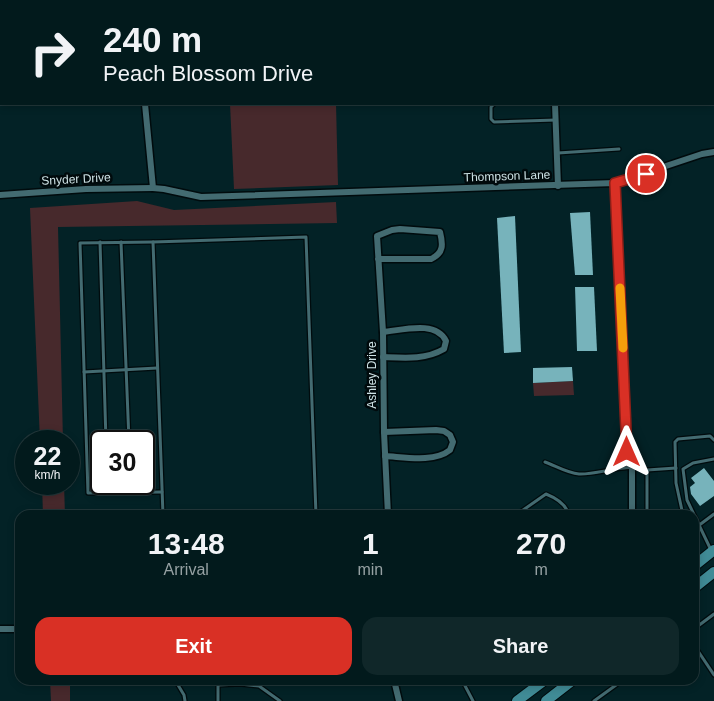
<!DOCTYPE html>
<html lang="en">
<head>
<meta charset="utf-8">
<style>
  :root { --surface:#021a1c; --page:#102729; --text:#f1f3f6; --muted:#96a1a3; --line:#23383b; --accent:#d93025 }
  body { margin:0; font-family:Arial,sans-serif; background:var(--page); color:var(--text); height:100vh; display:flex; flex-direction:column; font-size:19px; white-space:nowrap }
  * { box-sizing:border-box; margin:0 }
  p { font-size:16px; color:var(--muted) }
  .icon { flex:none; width:28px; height:28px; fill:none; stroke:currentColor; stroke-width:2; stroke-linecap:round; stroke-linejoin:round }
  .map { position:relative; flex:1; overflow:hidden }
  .side { position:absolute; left:15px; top:510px; width:684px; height:175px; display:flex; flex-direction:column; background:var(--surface); border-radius:15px; box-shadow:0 2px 8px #0003,0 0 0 1px var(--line) }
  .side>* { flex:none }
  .banner { position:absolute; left:0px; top:0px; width:715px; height:105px; box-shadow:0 2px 8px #0003,0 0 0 1px var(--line); background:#021a1c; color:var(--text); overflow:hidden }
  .speed { position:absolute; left:15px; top:430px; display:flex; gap:10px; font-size:25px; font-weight:700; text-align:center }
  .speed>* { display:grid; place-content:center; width:65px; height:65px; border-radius:50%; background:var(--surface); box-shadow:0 2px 8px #0003,0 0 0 1px var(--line); line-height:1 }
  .speed small { font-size:12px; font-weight:400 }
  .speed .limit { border:2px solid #111; border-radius:8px; background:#fff; color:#111 }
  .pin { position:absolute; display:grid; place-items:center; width:42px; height:42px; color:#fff; margin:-21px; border:2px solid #fff; border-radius:50%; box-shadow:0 1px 5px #0007 }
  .me { position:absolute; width:55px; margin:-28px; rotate:0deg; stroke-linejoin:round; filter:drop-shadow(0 0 4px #0008) }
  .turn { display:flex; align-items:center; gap:18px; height:105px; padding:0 20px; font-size:22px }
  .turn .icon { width:65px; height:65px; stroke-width:2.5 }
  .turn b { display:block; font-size:35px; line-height:42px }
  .eta { display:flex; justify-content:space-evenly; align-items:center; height:85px; text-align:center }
  .eta b { font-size:30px; font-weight:800; line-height:35px }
  .action { display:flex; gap:10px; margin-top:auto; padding:10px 20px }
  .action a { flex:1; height:58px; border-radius:15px; background:var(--accent); color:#fff; font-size:20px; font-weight:800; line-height:58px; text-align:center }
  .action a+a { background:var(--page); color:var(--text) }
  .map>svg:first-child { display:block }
  .green { fill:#47292c }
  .building { fill:#77b3bb }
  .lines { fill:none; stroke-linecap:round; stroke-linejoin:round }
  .service-casing { stroke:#000b0d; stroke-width:5.5 }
  .minor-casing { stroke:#000b0d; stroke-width:9 }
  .primary-casing { stroke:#000b0d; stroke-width:12 }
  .service { stroke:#436b71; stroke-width:3 }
  .minor { stroke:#436b71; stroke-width:6 }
  .primary { stroke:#408b96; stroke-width:10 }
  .route-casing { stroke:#8d1f18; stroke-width:12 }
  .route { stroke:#d93025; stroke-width:9 }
  .slow { stroke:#f59e0b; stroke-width:9 }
  .labels { text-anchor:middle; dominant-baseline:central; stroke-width:5; stroke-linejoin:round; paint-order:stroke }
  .street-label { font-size:12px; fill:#cee3e6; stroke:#000a0c }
</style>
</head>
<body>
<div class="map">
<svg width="714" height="701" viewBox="0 0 714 701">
  <rect width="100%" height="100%" fill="#032226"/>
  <g class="green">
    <rect x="225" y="0" width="173" height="1"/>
    <polygon points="230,104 336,104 338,185 234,189"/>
    <polygon points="137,201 174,210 336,202 337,223 58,227 63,441 40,441 30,208"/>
    <polygon points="573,381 574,395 534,396 533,383"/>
    <polygon points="42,484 64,484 65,515 43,515"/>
    <polygon points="50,680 70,680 70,701 51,701"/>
  </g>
  <g class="building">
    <polygon points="590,212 593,275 575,275 570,213"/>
    <polygon points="515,216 521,352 504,353 497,218"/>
    <polygon points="575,287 594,287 597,351 577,351"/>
    <polygon points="572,367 573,381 533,383 533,368"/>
    <polygon points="704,468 714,481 714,496 700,506 691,494 690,487 695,483 691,478"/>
  </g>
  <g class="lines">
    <g class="service-casing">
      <g id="service">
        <polyline points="661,0 661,1"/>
        <polyline points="690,0 690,1"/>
        <polyline points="482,1 482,0"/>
        <polyline points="494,104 491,107 491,119 494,122 556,120"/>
        <polyline points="558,153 619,149"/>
        <polyline points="100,242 106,441"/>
        <polyline points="121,242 129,441"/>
        <polyline points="153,242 80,243 88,493 162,492"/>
        <polyline points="84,372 157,368"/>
        <path d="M 545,462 C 556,466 567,473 579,474 C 598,475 630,462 647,470 L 647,515"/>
        <polyline points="647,470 676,468"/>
        <polyline points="107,484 107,493"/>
        <polyline points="131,484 131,492"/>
        <polyline points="163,515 153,242 306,237 316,515"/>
        <path d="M 516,515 L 546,494 C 556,498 566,504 569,515"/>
        <polyline points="617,515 631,514"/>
        <polyline points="683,515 676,483 675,442 678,439 710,436 714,440"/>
        <polyline points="698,526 714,514"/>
        <polyline points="711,550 687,500 683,469 693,463 714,459"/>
        <polyline points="694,629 714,614"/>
        <polyline points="694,645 714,675"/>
        <polyline points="175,680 184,695 185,701"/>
        <polyline points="462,680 473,701"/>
        <polyline points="218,701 218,685 240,684 259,686 280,701"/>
        <polyline points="594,701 623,680"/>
      </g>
    </g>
    <g class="minor-casing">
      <g id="minor">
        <polyline points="534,0 534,1"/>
        <polyline points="560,1 561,0"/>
        <polyline points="145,104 153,188 164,189 201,197 615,183 627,435 627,463 632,468 632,515"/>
        <polyline points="555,104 558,186"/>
        <polyline points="615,183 702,154 714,152"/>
        <polyline points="0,195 86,189 153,188"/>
        <path d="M 378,259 L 431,259 C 444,253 443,244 440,232 L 400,229 L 392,230 L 377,236 L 383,332 L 384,432 L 388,515"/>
        <path d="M 383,332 C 403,330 436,320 446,341 L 444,349 C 425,360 405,358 383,357"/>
        <path d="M 384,432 L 436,430 L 444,431 L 450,435 L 453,442 L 450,450 C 434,463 404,457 385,456"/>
        <polyline points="0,629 20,629"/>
        <polyline points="394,680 399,701"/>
      </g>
    </g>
    <g class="primary-casing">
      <g id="primary">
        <polyline points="694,566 714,550"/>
        <polyline points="694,588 714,572"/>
        <polyline points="517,701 545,680"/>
        <polyline points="546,701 573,680"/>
      </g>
    </g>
    <use href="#service" class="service"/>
    <use href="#minor" class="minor"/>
    <use href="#primary" class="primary"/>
  </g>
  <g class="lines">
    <g class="route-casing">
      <polyline id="route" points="627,452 615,183 646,174"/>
    </g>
    <use href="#route" class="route"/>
    <polyline class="slow" points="620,288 623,348"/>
  </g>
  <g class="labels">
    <g class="street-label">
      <text transform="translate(507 176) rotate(-2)">Thompson Lane</text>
      <text transform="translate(76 179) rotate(-3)">Snyder Drive</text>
      <text transform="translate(372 375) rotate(-90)">Ashley Drive</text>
    </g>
  </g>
</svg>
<div class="speed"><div>22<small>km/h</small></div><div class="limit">30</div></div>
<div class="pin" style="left:646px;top:174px;background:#d93025"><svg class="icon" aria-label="arrive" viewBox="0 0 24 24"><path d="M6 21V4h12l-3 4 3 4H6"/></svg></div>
<svg class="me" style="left:627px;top:452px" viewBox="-20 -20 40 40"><path d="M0-17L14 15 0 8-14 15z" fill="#d93025" stroke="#fff" stroke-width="4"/></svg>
<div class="banner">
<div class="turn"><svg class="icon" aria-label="right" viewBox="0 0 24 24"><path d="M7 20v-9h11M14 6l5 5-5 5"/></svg><div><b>240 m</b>Peach Blossom Drive</div></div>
</div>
<section class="side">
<div class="eta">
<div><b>13:48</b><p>Arrival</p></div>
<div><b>1</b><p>min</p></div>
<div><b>270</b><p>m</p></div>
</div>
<div class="action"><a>Exit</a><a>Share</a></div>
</section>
</div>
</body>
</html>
